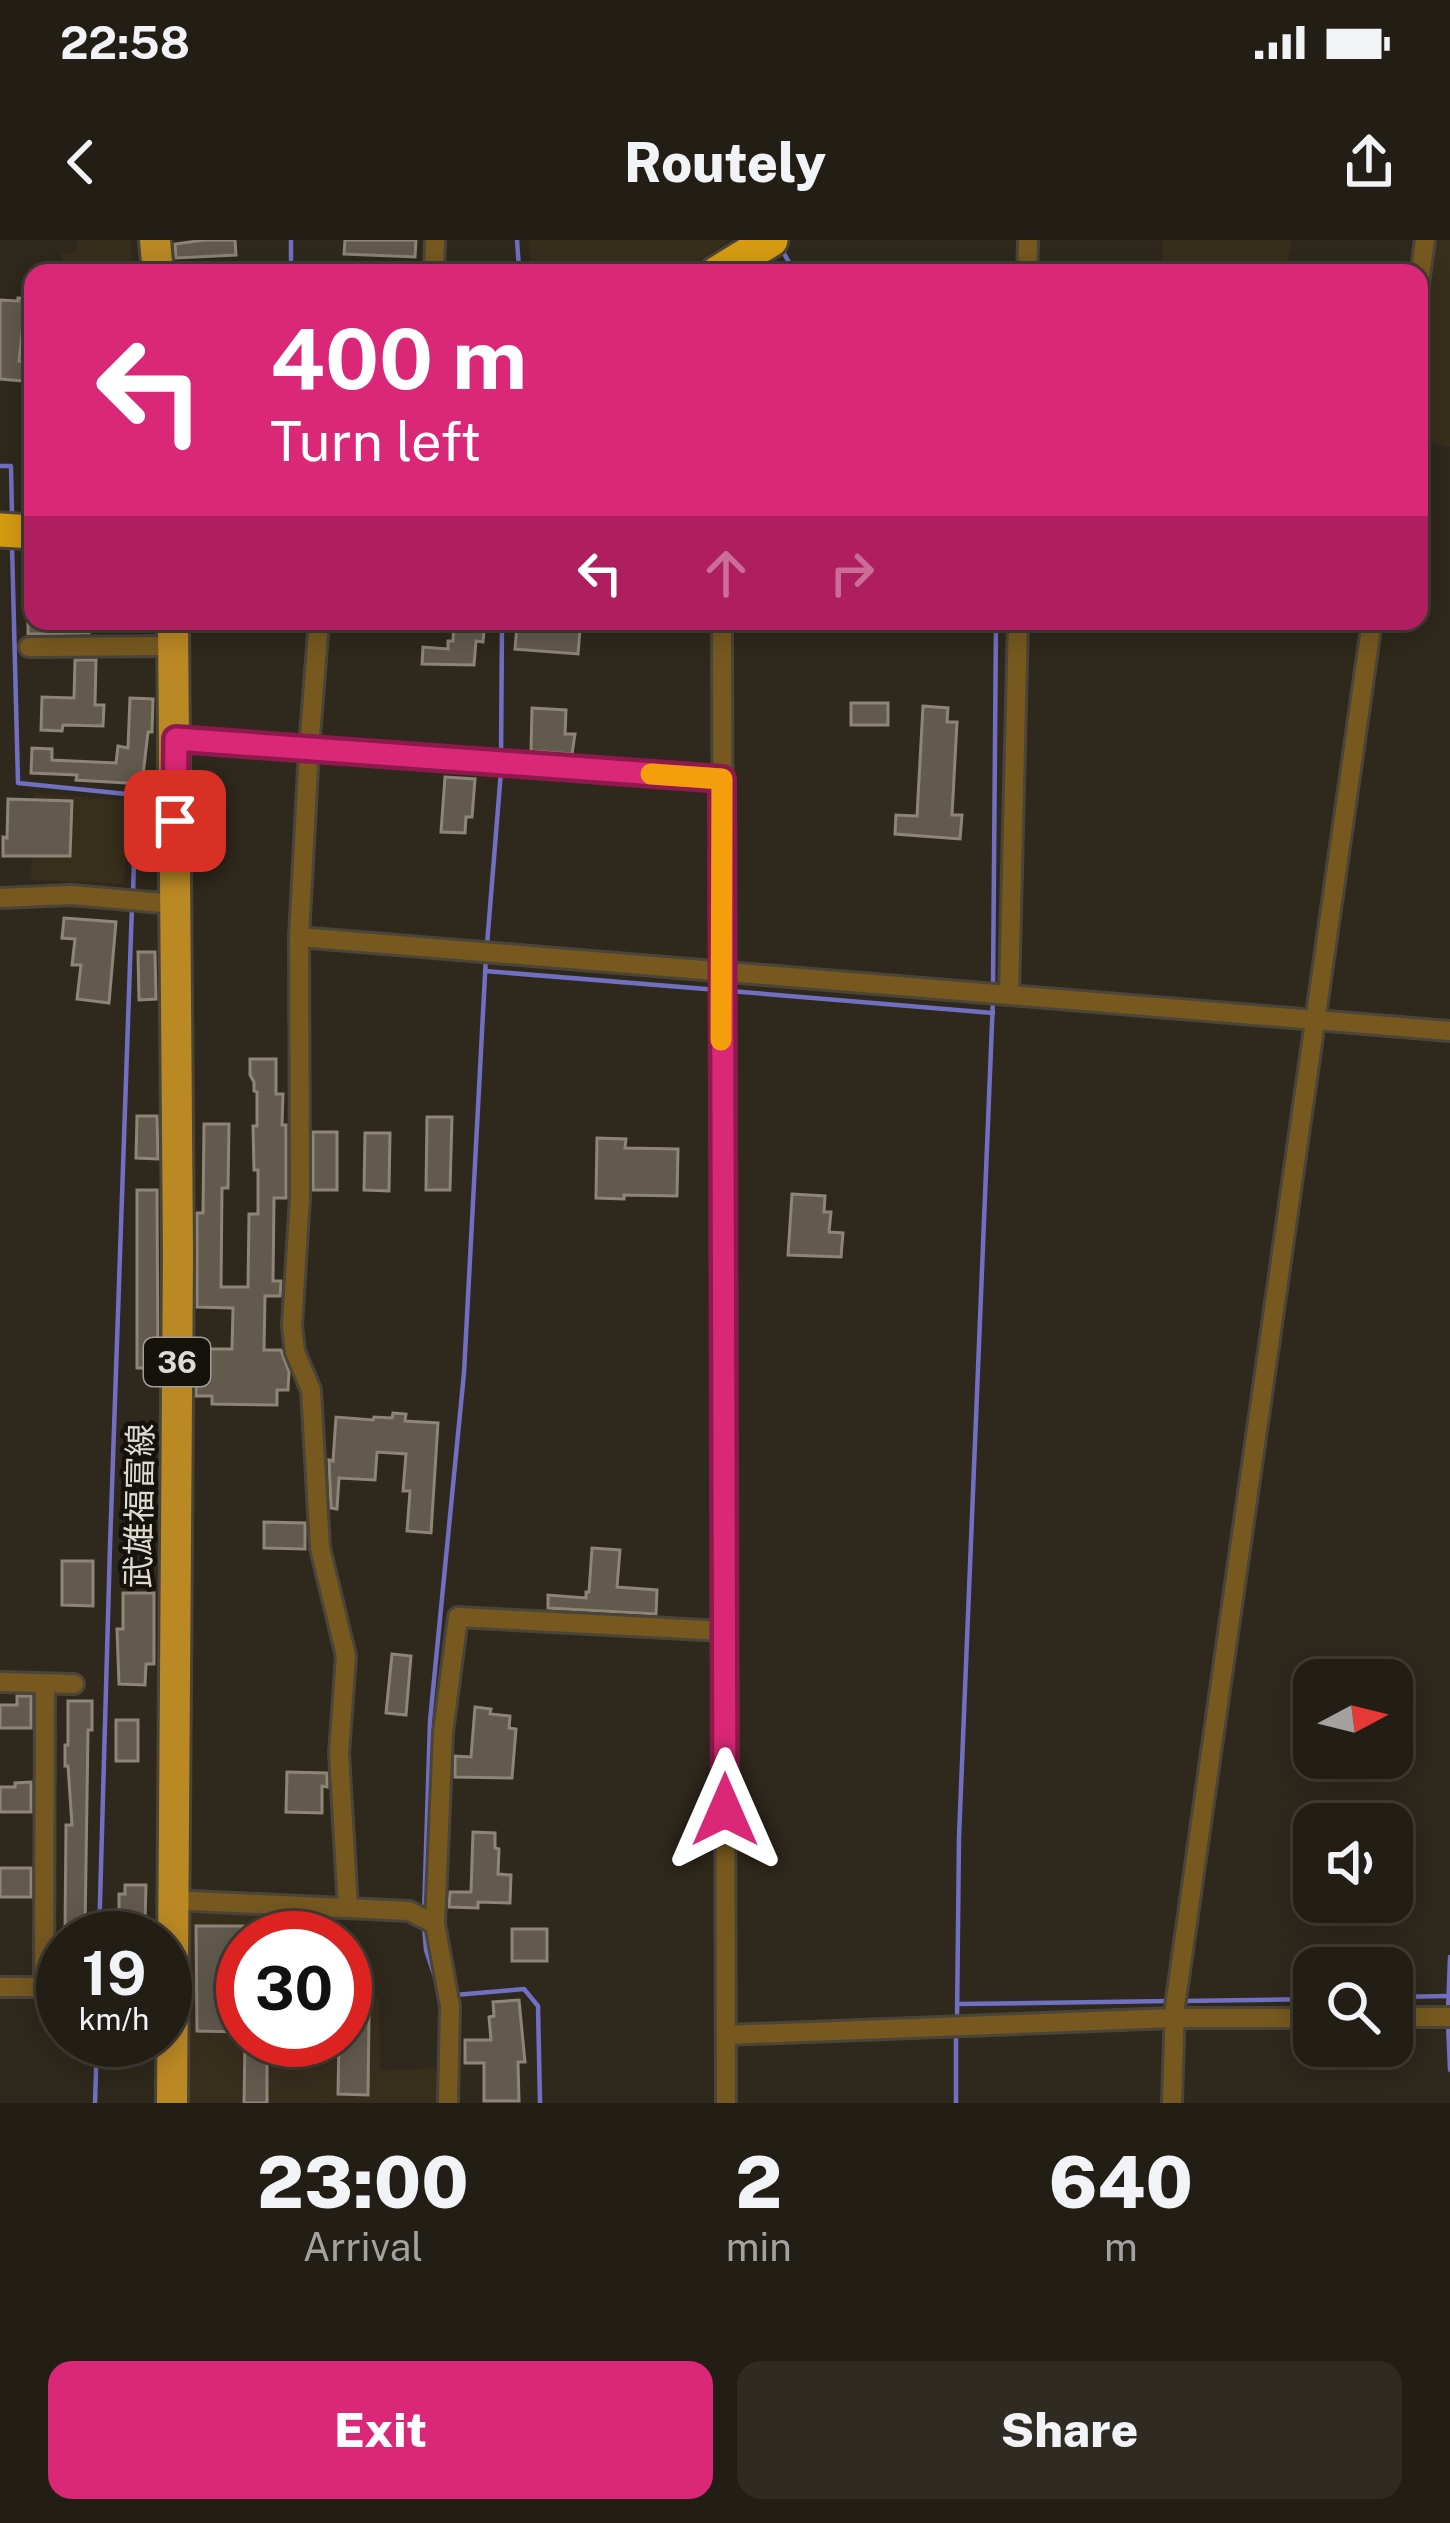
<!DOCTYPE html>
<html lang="en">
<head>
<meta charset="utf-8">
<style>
  :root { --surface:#231e15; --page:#2f2b22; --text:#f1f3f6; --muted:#a3a2a0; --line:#403c34; --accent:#db2777 }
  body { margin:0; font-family:"Public Sans","Noto Sans JP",sans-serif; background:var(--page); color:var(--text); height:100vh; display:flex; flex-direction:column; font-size:45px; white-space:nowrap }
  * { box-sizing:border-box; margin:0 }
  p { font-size:39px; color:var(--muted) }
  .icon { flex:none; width:66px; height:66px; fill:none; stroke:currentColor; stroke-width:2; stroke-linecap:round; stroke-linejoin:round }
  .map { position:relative; height:1863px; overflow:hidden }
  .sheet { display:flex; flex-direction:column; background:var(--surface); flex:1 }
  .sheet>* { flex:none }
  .hud { position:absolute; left:24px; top:24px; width:1404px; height:366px; border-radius:24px; box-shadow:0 6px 30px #0003,0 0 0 3px var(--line); background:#db2777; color:#fff; overflow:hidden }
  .needle { width:78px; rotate:83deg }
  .fabs { position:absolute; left:1293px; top:1419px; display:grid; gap:24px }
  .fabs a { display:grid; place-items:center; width:120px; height:120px; border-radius:24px; background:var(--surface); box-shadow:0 6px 30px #0003,0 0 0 3px var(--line); font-size:60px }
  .speed { position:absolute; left:36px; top:1671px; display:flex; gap:24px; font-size:60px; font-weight:700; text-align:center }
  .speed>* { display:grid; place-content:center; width:156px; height:156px; border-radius:50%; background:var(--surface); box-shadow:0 6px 30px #0003,0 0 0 3px var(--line); line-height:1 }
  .speed small { font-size:30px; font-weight:400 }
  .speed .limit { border:18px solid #d22; background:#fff; color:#111 }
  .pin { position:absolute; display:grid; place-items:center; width:102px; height:102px; color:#fff; margin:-51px; border-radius:24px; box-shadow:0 6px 18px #0006 }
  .me { position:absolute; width:132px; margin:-66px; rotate:0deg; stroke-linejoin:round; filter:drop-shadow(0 0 9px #0008) }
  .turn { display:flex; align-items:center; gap:42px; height:252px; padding:0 48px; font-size:54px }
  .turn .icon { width:156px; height:156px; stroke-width:2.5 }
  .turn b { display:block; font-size:84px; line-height:102px }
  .lanes { display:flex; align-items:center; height:114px; padding:0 48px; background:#0003; justify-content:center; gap:60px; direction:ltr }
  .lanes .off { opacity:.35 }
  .eta { display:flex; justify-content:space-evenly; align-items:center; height:204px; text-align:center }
  .eta b { font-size:72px; font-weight:800; line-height:84px }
  .cta { display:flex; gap:24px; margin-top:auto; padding:24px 48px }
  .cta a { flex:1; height:138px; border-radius:24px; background:var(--accent); color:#fff; font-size:48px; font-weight:800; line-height:138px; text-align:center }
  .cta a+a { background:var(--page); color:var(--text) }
  .status { display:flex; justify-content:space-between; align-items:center; height:84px; padding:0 60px; background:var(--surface); direction:ltr }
  .status svg { height:33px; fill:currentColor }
  header { display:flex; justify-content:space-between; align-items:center; height:156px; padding:0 48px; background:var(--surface); font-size:54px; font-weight:800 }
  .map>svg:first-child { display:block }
  .built { fill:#382e1c }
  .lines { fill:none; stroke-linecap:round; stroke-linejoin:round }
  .stream { stroke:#716fc2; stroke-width:4.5 }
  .building { fill:#625a4d; stroke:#8d8577; stroke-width:3 }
  .street-casing { stroke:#4b4439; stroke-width:24 }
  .primary-casing { stroke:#4b4439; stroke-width:36 }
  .highway-casing { stroke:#4b4439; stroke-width:39 }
  .street { stroke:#775920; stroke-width:18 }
  .primary { stroke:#bb8924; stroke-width:30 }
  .highway { stroke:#d79c12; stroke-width:33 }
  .route-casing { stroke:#8e194d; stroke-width:30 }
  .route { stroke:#db2777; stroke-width:21 }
  .slow { stroke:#f59e0b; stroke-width:21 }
  .labels { text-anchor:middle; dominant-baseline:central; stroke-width:9; stroke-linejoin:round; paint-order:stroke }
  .shield { fill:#15120c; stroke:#a29e97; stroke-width:3 }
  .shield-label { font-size:30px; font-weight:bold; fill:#dfdad2 }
  .street-label { font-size:33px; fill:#dfdad2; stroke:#15120c }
</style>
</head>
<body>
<div class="status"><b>22:58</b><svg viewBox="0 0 49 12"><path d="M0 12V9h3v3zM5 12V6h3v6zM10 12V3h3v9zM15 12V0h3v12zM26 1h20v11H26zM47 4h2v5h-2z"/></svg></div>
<header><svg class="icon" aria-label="back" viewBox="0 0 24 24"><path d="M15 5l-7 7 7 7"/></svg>Routely<svg class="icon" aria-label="share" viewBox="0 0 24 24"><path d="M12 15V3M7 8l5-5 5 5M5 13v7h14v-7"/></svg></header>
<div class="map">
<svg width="1450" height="1863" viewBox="0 0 1450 1863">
  <rect width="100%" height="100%" fill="#2f281c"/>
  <g class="built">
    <polygon points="77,0 130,0 134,33 63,33 61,14 77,12"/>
    <polygon points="528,0 729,0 682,33 554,33 531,25"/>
    <polygon points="1162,0 1291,0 1286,33 1162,33"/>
    <polygon points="1436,0 1450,0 1450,207 1419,202 1419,122"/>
    <polygon points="33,553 128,561 124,644 31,640"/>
    <polygon points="186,1652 328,1662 328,1698 243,1698 243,1800 345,1800 345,1756 379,1758 380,1830 441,1828 441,1863 184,1863"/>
  </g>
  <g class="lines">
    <g class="stream">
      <polyline points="291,0 291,33"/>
      <polyline points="517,0 519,28 530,33"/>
      <polyline points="782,10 790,24 1001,33"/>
      <polyline points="0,226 11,226 12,275"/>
      <polyline points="12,305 18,543 136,555 133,654"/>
      <polyline points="501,519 502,381"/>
      <polyline points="487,705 501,531"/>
      <polyline points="485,731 718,750"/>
      <polyline points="993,747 996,381"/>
      <polyline points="730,751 993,773"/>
      <polyline points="424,1674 430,1481 464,1133 486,716"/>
      <polyline points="424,1686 426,1710 439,1749"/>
      <polyline points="99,1698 110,1306 132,665"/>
      <polyline points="455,1755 524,1749 538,1766 540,1863"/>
      <polyline points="1392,1757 1450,1756"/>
      <polyline points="1182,1761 1314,1759"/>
      <polyline points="957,1764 1170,1761"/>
      <polyline points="1448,1771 1450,1717"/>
      <polyline points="957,1779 959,1597 993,759"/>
      <polyline points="1448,1782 1450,1830"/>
      <polyline points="95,1863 97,1800"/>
      <polyline points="956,1863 956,1790"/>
    </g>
  </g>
  <g class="building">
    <polygon points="205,0 235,0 236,15 176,18 175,4"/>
    <polygon points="345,0 416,0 415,17 344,14"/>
    <polygon points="18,58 33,59 33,85 23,85 19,121 24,121 23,141 0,139 0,60 18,61"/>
    <polygon points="28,381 90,381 89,393 28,394"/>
    <polygon points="454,381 485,381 483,402 476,401 474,425 422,424 423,407 448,409 448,401 453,401"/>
    <polygon points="532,381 568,381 567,389 580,390 578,414 515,409 517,386 532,387"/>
    <polygon points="75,420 96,420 95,465 104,465 103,486 63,485 62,491 41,490 42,457 74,458"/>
    <polygon points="130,458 153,459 152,492 148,492 142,544 76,540 77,535 31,533 32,508 52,509 52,520 116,523 118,506 128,508"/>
    <rect x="851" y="463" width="37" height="22"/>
    <polygon points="923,466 948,468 947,482 957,482 952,575 962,575 960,599 895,594 896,575 917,576"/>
    <polygon points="532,468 566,470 565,494 575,494 572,514 531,511"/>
    <polygon points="445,537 475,539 472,577 466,577 465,593 441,592"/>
    <polygon points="8,559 72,561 70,616 3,616 3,597 7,598"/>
    <polygon points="64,678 116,682 109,763 77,759 81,725 72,725 75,699 62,698"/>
    <polygon points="138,712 155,712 156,759 139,760"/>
    <polygon points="250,819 276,819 276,854 283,854 282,885 286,885 286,958 274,958 273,1041 281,1041 280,1056 265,1056 264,1110 281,1110 289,1132 288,1150 277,1150 277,1165 212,1164 212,1156 196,1156 197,1109 232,1109 233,1068 197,1067 197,973 203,973 204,884 229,884 228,948 222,948 221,1047 248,1047 249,974 258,974 258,930 254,930 253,886 257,886 257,852 254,851 254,842 250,835"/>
    <polygon points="137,876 157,876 158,919 136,918"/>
    <polygon points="427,877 452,877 450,950 426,950"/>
    <rect x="313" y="892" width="24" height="58"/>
    <polygon points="365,893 390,893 389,951 364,950"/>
    <polygon points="597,898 626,899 625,908 678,909 677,956 624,955 624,959 596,958"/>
    <polygon points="137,950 157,950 158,1128 137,1128"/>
    <polygon points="792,954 825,956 824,972 831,972 829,992 843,993 841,1017 788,1015"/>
    <polygon points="393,1173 406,1174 405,1181 438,1183 431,1293 407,1291 410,1251 403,1251 406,1214 377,1212 375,1240 339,1238 337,1269 331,1268 329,1220 333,1221 336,1177 373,1180 374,1177 392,1178"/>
    <polygon points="264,1282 305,1283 305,1309 264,1308"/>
    <polygon points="592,1308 620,1310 617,1347 657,1350 656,1374 548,1368 548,1355 586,1358 586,1352 589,1352"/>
    <polygon points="62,1321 93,1321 93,1366 62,1365"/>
    <polygon points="123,1353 154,1353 154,1424 146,1424 145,1445 119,1444 117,1389 123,1389"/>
    <polygon points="392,1414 411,1416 406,1475 386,1473"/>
    <polygon points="17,1456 31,1456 31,1488 0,1488 0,1465 17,1465"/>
    <polygon points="68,1461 92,1461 92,1490 88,1490 85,1692 65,1692 66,1585 72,1585 68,1526 65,1526 65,1505 68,1505"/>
    <polygon points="475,1467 491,1469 490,1474 510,1476 509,1488 516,1489 512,1538 455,1537 455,1516 471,1517"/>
    <rect x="116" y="1480" width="22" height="41"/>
    <polygon points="287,1532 327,1533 327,1547 322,1546 322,1573 286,1572"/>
    <polygon points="31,1542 31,1572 0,1572 0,1547 15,1547 15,1543"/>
    <polygon points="473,1592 495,1593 495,1608 499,1609 498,1634 511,1635 510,1663 478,1662 478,1668 449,1667 450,1652 471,1652"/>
    <rect x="0" y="1628" width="31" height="29"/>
    <polygon points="125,1645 146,1645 145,1682 119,1681 119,1654 125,1654"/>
    <polygon points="196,1686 243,1686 242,1792 197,1791"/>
    <rect x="512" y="1689" width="35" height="32"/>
    <polygon points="519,1760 525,1822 518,1822 519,1861 484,1861 484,1823 465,1823 465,1800 491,1800 489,1777 494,1776 493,1762"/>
    <polygon points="345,1777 369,1777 368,1855 338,1854 339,1800 345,1800"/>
    <polygon points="245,1800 267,1800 267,1863 244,1863"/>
  </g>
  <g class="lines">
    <g class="street-casing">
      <g id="street">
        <polyline points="434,33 435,0"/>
        <polyline points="1027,33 1028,0"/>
        <polyline points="1419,44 1425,0"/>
        <polyline points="319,381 309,509 299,697 300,957 292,1086 295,1112 311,1150 320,1308 346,1416 339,1513 348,1668"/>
        <polyline points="722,381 726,1863"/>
        <polyline points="29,407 173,406"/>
        <polyline points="175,498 722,539"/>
        <polyline points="0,658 71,655 175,664"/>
        <polyline points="299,697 1450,791"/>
        <polyline points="1009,755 1018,381"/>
        <polyline points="0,1442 74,1444"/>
        <polyline points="172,1660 409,1671 435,1684"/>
        <polyline points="0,1747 63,1747"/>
        <polyline points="44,1747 45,1444"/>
        <polyline points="1392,1777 1450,1777"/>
        <polyline points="727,1795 1173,1778 1314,1778"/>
        <polyline points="448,1863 450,1766 435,1684 443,1492 458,1377 724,1391"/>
        <polyline points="1172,1863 1175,1766 1372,381"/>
      </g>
    </g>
    <g class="primary-casing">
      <g id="primary">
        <polyline points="155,0 158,33"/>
        <polyline points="172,1863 178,1014 173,381"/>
      </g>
    </g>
    <g class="highway-casing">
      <g id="highway">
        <polyline points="717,33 771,0"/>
        <polyline points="0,290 33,292"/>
      </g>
    </g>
    <use href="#street" class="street"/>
    <use href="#primary" class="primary"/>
    <use href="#highway" class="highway"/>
  </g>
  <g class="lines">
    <g class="route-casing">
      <polyline id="route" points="175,581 176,499 722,539 725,1570"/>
    </g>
    <use href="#route" class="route"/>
    <polyline class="slow" points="651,534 722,539 721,800"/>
  </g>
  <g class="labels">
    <rect class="shield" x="144" y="1098" width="66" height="48" rx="9"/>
    <g class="shield-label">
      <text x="177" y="1122">36</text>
    </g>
    <g class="street-label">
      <text transform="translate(139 1266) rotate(-89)">武雄福富線</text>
    </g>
  </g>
</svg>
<div class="fabs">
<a><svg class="needle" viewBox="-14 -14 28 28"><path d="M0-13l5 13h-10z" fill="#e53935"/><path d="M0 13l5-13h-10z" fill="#a3a2a0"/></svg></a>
<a><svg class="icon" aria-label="sound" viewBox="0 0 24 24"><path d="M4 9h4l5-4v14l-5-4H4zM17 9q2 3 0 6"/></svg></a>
<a><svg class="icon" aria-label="search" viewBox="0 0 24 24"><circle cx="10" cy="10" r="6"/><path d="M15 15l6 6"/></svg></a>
</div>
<div class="speed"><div>19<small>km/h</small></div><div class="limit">30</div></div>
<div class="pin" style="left:175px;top:581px;background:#d93025"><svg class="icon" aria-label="arrive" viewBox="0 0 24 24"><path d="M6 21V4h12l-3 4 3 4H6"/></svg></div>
<svg class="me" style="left:725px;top:1570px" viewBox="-20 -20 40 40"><path d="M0-17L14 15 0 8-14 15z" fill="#db2777" stroke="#fff" stroke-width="4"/></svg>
<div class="hud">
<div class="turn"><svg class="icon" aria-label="left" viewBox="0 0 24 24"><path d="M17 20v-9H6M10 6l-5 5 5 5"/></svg><div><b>400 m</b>Turn left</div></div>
<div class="lanes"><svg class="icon" aria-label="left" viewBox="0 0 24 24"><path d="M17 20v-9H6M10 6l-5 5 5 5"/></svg><svg class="icon off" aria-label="ahead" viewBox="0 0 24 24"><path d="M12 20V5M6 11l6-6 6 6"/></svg><svg class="icon off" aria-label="right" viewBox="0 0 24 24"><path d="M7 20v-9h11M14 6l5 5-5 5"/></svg></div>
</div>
</div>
<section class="sheet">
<div class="eta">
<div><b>23:00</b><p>Arrival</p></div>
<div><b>2</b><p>min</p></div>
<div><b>640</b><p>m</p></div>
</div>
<div class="cta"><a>Exit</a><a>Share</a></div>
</section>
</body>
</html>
